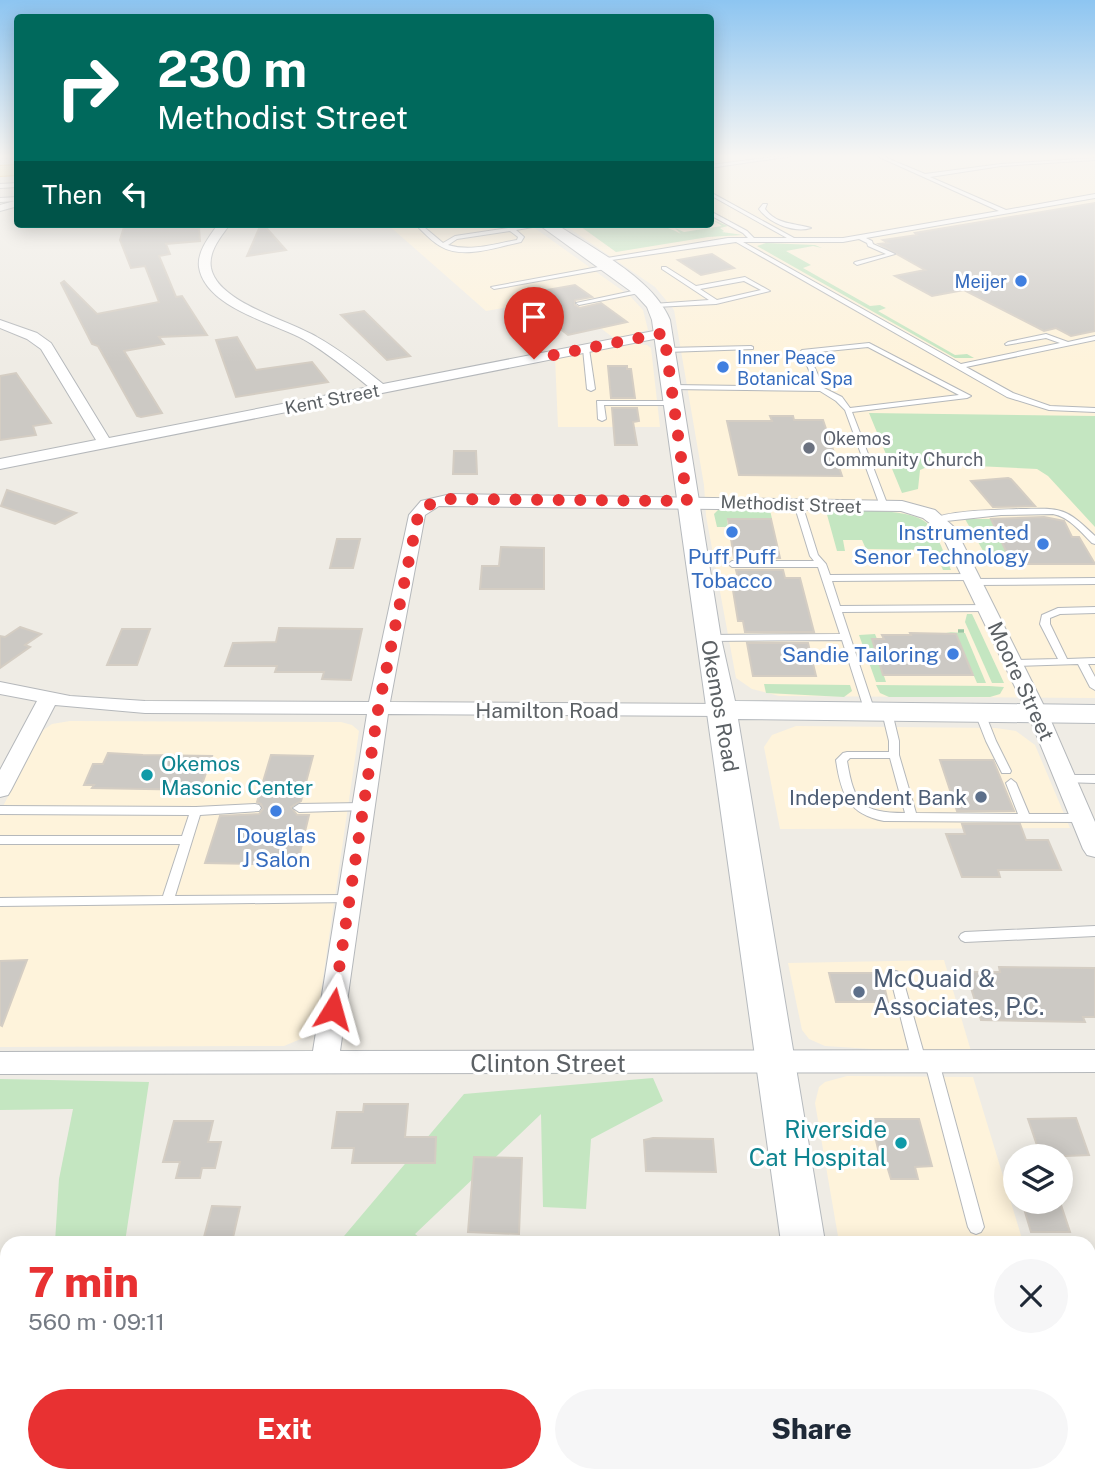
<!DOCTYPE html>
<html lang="en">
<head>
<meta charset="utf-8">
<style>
  :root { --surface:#fff; --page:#f6f6f7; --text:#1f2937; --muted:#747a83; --accent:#e83132 }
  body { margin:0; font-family:"Public Sans",sans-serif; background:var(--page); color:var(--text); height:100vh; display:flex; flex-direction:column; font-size:26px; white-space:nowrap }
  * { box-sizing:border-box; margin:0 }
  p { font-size:23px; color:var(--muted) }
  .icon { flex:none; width:38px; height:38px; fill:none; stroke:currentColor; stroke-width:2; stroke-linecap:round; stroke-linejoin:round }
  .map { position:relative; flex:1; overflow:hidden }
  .side { position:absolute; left:0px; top:1236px; width:1096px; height:247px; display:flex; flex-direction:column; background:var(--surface); border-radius:21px 21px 0 0; box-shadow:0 4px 18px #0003 }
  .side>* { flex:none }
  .top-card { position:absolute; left:14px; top:14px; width:700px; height:214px; border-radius:7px; box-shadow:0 4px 18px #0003; background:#00695c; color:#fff; overflow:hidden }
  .controls { position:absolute; left:1003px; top:1144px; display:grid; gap:14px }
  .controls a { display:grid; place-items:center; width:70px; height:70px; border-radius:50%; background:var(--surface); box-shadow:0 4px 18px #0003; font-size:35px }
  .pin { position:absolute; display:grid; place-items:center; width:60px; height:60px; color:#fff; margin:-72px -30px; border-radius:50% 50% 50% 0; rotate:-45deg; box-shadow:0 0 7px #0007 }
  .pin .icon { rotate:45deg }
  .me { position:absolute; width:77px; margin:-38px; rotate:8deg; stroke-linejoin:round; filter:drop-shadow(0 0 5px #0008) }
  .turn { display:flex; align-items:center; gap:24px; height:147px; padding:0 28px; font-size:32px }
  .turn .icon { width:91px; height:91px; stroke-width:2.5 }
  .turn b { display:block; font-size:49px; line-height:60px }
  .then { display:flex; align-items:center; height:66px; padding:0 28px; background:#0003; gap:14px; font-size:26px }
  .round { display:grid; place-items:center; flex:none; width:74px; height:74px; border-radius:37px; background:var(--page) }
  .summary { display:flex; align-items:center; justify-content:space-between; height:119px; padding:0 28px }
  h1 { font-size:42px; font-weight:800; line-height:52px; color:var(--accent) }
  .primary-button { display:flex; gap:14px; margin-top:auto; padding:14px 28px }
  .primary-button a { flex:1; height:80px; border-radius:42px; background:var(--accent); color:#fff; font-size:28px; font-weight:800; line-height:80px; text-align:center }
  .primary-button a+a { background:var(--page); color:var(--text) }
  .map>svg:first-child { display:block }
  .commercial { fill:#fef3db }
  .green { fill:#c4e6c1 }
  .building { fill:#ccc9c4; stroke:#d4cdc3; stroke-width:2 }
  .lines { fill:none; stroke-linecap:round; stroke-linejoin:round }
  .lane-casing { stroke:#b5b8bb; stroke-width:2 }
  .street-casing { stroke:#b5b8bb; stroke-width:2 }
  .secondary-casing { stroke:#b6babe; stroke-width:2 }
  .primary-casing { stroke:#f0bb5c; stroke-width:2 }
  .path { stroke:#9bc7a4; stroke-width:3.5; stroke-dasharray:6 3.5; stroke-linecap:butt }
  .lane { fill:#fff; fill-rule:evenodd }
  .street { fill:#fff; fill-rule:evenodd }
  .secondary { fill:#fff; fill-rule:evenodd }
  .primary { fill:#feeaaa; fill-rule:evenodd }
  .route { stroke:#e83132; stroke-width:12; stroke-dasharray:0 21.6 }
  .shop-dot { fill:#3f7fe0; stroke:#fff; stroke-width:2.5 }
  .worship-dot { fill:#6b7280; stroke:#fff; stroke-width:2.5 }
  .culture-dot { fill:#0f9aa8; stroke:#fff; stroke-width:2.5 }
  .service-dot { fill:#5c6f8a; stroke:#fff; stroke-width:2.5 }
  .labels { text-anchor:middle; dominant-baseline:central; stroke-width:6; stroke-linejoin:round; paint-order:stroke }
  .far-shop-label { font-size:18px; fill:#366cbe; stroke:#fff; text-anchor:end }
  .far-street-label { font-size:18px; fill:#5c6165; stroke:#fff }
  .far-worship-label { font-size:18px; fill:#5b616d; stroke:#fff; text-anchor:start }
  .shop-label { font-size:21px; fill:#366cbe; stroke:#fff; text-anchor:end }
  .street-label { font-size:21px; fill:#5c6165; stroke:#fff }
  .culture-label { font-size:21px; fill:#0d838f; stroke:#fff; text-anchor:start }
  .service-label { font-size:21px; fill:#4e5e75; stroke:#fff; text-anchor:end }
  .near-service-label { font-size:24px; fill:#4e5e75; stroke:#fff; text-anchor:start }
  .near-street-label { font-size:24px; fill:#5c6165; stroke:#fff }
  .near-culture-label { font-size:24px; fill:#0d838f; stroke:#fff; text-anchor:end }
</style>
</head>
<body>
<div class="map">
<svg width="1095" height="1482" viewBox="0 0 1095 1482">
  <rect width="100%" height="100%" fill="#efece5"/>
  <g class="commercial">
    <polygon points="711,156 1095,156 1095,698 779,696 752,689 736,678 706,516 704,485 674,310 655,287 563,224 710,224"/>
    <polygon points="387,224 529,224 630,296 643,310 648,330 615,339 561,298 486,311"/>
    <polygon points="630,343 647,345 651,348 660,427 558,427 555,357"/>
    <polygon points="70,721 341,722 352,725 359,731 317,1020 303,1038 284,1046 0,1047 0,812 42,731 52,724"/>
    <polygon points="796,726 996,728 1016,731 1035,745 1070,828 780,829 764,747 772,735"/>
    <polygon points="944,960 971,1051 887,1050 825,1046 809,1039 802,1030 788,963"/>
    <polygon points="847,1076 973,1077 1023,1242 839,1242 815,1103 819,1087 825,1082"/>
  </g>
  <g class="green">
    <path d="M 713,220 L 728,226 L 720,228 L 724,231 L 722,232 L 743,235 L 708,237 L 616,252 L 577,224 C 611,224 652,217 681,234 L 675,228 L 684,232 L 722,226 Z"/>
    <polygon points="766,243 815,245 822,248 813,246 786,251 811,265 803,268 870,306 880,305 886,308 878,311 955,355 967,354 974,358 955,358 757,246"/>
    <polygon points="869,413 1095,416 1095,527 1048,476 1037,469 934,464 920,470 918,489 902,493"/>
    <polygon points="718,510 770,510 772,519 727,519 728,527 717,527 714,514"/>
    <path d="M 826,511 C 852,512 911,506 929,525 C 939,536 945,557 951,570 L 943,570 L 934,550 L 866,549 L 862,540 L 843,540 L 845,551 L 837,551 Z"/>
    <polygon points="965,519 991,519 1012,563 990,563"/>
    <polygon points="967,614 972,614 1004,683 992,683 965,622"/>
    <polygon points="946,632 965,633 986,683 977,683 956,634"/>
    <polygon points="875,634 877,639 872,640 886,682 876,682 859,635"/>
    <polygon points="764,684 850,685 852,691 844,697 766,693"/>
    <polygon points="876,685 989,686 1004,687 1000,694 990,697 889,697 880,693"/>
    <polygon points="653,1078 663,1101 591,1139 586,1209 543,1207 541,1114 415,1234 425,1242 339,1242 464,1094"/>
    <polygon points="0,1079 149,1082 125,1242 55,1242 59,1179 73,1109 0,1110"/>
    <polygon points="7,1364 7,1475 292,1475 293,1482 0,1482 0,1369"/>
  </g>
  <g class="building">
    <polygon points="1095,203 1095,331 1071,336 1056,328 1044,331 964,290 932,296 895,276 925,270 879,244 888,243 883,240 917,235 915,233"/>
    <polygon points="261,224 263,224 286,250 247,256"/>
    <polygon points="155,225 199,228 200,241 166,244 170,254 159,256 176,297 182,296 207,335 159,337 164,344 124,351 162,413 141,417 137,416 98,346 92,344 61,283 64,281 97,314 159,302 145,266 131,268 120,240 124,227 153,227"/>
    <polygon points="712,254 734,268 701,275 678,260"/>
    <polygon points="575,285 592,297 575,300 575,305 580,308 601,303 627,322 568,335 518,295"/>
    <polygon points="364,311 410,356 387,360 341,315"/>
    <polygon points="237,337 256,370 312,362 328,382 236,397 216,340"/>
    <polygon points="608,366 627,366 627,369 631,369 635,398 611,398"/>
    <polygon points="16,373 51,423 33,426 36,435 0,440 0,376"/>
    <polygon points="612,408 637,408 639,421 633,422 637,445 615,445"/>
    <polygon points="770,416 793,416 794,420 823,420 842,476 739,475 727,421 772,421"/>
    <polygon points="454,451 476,451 477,474 453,474"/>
    <polygon points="1008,478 1011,479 1035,506 993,507 971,481"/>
    <polygon points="7,490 76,513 55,524 1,506"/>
    <polygon points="1044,517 1064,521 1072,537 1079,537 1095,564 1012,564 991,519"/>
    <polygon points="728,519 771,519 780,558 734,558"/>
    <polygon points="337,539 360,539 353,568 330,568"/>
    <polygon points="501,547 544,548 544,589 480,589 482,566 499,566"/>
    <polygon points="736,570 783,570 785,578 800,578 814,632 745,632 743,621 738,621 731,578 738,578"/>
    <polygon points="20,627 41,634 25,645 30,647 0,668 0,636 5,637"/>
    <polygon points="279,628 362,629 351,680 322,679 324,672 275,672 277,666 225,666 233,643 276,642"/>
    <polygon points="122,629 150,629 137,665 107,665"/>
    <polygon points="910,633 956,634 973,675 883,675 872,639 884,639 882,635 911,635"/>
    <polygon points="747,643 808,643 816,676 753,676"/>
    <polygon points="108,753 143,755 212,756 200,790 92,788 94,785 84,785 93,764 103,764"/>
    <polygon points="271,755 313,756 301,801 291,807 297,815 309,815 297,865 205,863 220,816 259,814 263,809 261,804 257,802"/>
    <polygon points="940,760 993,760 1014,811 957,811"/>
    <polygon points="962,824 1020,824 1026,840 1048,840 1061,870 998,870 1000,877 962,877 946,834 965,834"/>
    <polygon points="27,960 2,1026 0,1025 0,961"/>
    <polygon points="999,967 1095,968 1095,1017 1083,1017 1085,1022 981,1020 966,972 1000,972"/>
    <polygon points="829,973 881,973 888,1002 836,1002"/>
    <polygon points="364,1104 408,1104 405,1137 436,1137 435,1163 352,1163 354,1148 332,1148 337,1112 363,1112"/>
    <polygon points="1076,1118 1089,1155 1041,1157 1028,1119"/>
    <polygon points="871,1119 919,1119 932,1166 915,1167 918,1179 891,1179 887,1166 882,1166"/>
    <polygon points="174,1121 213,1121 208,1142 221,1142 215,1168 202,1168 200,1178 176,1178 180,1162 163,1162"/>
    <polygon points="653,1138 713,1139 716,1172 646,1171 644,1140"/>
    <polygon points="474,1157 522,1158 519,1234 468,1232"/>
    <polygon points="1022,1202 1060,1202 1070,1232 1031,1232"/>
    <polygon points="212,1206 240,1207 232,1242 203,1241"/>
  </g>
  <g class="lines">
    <g class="lane-casing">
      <g id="lane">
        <polygon points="782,156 792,156 710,168 710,165"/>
        <polygon points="877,156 882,156 925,174 1001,164 1095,158 1095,160 1001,166 930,177 1006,210 1095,194 1095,198 866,238 872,241 873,244 895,254 857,265 854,263 855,262 886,254 868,246 867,243 859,239 843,242 743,242 961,364 1060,343 1046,338 1006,345 1005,344 1008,342 1046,334 1068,342 1095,336 1095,340 966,367 1013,393 1050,406 1095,408 1095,412 1049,410 1007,397 736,242 598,262 595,260 728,238 748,238 743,233 710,215 710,211 747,231 754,238 787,238 710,195 710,192 794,238 843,238 999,211"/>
        <polygon points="18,183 18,187 0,188 0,184"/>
        <polygon points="18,197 18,201 0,202 0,198"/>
        <path d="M 763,204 L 767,204 L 765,209 C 777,225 794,223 811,228 C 794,233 770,224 759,209 Z"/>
        <path d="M 535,224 L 549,224 L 516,230 L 524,237 L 521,242 C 497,247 463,260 440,246 C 433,242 425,234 419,228 L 424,227 L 443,243 L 455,236 ZM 510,231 L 518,237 L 517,240 C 494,244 471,252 448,245 L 457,239 Z"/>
        <polygon points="609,265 612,267 611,268 494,289 491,287"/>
        <path d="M 662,267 L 666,267 L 696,286 L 745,277 L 770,291 L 716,304 L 655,307 L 652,305 L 653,304 L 709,300 L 662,269 ZM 744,281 L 761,290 L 717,300 L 700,289 Z"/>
        <polygon points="642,289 645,291 644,292 579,305 576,303"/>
        <path d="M 869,343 L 971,396 L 967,398 L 852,412 L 888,506 L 884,508 L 880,506 L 845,410 L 836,401 L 820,391 L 672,389 L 668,387 L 672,385 L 816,387 L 801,351 L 802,350 ZM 868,347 L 959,395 L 850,408 L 842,397 L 824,388 L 808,353 Z"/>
        <polygon points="751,346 753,347 753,349 667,352 664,350 667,348"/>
        <polygon points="586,347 589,349 595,389 591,391 587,389 583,349"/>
        <polygon points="597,401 674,401 678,403 674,405 604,405 606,419 602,421 598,419"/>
        <polygon points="795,502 798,502 802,504 818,555 826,564 830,575 972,574 976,577 972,580 832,581 840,606 987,605 992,608 987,611 842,612 875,712 874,714 870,715 865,712 842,640 708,641 703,638 708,635 840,634 818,567 732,567 728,564 732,561 814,561 810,556 794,504"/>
        <path d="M 1021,509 C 1061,508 1065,507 1095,536 L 1095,544 L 1092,543 C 1080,531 1069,517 1053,514 L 1001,515 L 937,522 L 933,519 C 950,510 999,510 1021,509 Z"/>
        <polygon points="1095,578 1095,584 974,585 970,582 974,579"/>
        <polygon points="1095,607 1095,613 1060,614 1050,618 1050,624 1067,659 1095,658 1095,664 1088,664 1095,677 1095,690 1090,687 1078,664 1014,666 1009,663 1014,660 1058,659 1040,624 1042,615 1058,608"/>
        <path d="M 887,709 L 892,712 L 899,741 L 899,755 L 916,813 L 1018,814 L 1006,783 L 1011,779 L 1016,783 L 1029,814 L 1082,814 L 1088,818 L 1082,822 L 884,821 C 848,814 841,794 836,760 L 843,753 L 847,752 L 889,752 L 889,741 L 882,712 ZM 850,758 L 890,758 L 905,813 C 861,813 854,803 847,761 Z"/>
        <polygon points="980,710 985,713 996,741 1011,771 1010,773 1002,773 986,741 975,713"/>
        <polygon points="1066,775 1095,775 1095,783 1062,782 1061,779 1062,776"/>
        <polygon points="363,803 367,804 369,807 367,810 299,812 293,808 299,804"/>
        <polygon points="255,804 259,805 261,808 259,811 200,815 175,896 350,895 354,896 356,899 354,902 0,906 0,898 163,896 180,844 0,844 0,836 182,836 189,815 0,814 0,806 196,807"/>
        <polygon points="1095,926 1095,936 965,942 961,940 959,937 961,934 965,932"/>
        <polygon points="896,971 901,973 902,976 926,1061 927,1058 932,1056 937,1058 939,1062 984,1227 981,1232 976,1234 971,1232 968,1227 925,1063 924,1066 919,1068 914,1066 912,1062 890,976 891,973"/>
      </g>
    </g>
    <g class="street-casing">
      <g id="street">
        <polygon points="18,200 18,206 0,211 0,205"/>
        <path d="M 218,224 L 230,224 C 221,237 208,251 211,268 C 218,303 289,320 317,337 C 340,350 362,367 383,384 L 664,329 L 671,333 L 664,337 L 0,469 L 0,459 L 96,440 L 41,349 L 27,339 L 0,328 L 0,320 L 37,333 L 51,343 L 109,438 L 369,387 C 348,370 326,352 303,339 C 273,323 205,307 199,267 C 197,251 210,236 218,224 Z"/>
        <polygon points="451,494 902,501 935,510 955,528 1048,714 1095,822 1095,857 1087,855 1083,849 1028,714 940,531 923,518 901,511 439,506 425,515 390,702 722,704 729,706 732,710 729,714 722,716 388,714 340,1051 1095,1050 1095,1072 0,1074 0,1052 313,1051 367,714 145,713 55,705 11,790 8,795 0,797 0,770 37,701 0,694 0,682 70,696 145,701 369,702 409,515 421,501"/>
      </g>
    </g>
    <g class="secondary-casing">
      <g id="secondary">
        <path d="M 538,224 L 556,224 C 593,249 653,278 670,320 L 721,638 L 735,701 L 1095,705 L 1095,723 L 738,719 L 825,1242 L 781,1242 L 652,320 L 647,307 L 636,295 Z"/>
        <polygon points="814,1475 864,1475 865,1482 815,1482"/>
      </g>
    </g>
    <g class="primary-casing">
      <polygon id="primary" points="18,165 18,175 0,176 0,166"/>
    </g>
    <polyline class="path" points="958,631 965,631"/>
    <use href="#lane" class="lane"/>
    <use href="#street" class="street"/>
    <use href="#secondary" class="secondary"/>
    <use href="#primary" class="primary"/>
  </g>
  <linearGradient id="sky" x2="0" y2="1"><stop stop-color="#8dc5f1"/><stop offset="0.43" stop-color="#f8f6f3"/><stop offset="1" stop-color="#f8f6f3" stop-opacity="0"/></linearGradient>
  <rect width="1095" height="363" fill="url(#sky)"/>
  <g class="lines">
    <polyline class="route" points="333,1009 378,710 419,511 434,502 450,499 687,501 664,333 534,359"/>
  </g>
  <g class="shop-dot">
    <circle cx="1021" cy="281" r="7"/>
    <circle cx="723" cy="367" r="7"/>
    <circle cx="732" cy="532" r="7"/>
    <circle cx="1043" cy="544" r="7"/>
    <circle cx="953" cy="654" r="7"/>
    <circle cx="276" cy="811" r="7"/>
  </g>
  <circle class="worship-dot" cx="809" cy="448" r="7"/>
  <g class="culture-dot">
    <circle cx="147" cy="775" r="7"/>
    <circle cx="901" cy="1143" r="7"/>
  </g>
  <g class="service-dot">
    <circle cx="981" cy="797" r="7"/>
    <circle cx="859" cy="992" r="7"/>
  </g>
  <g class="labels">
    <g class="far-shop-label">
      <text x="1007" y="281">Meijer</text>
      <text x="737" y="357" text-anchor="start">Inner Peace<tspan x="737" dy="21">Botanical Spa</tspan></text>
    </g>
    <g class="far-street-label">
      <text transform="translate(332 399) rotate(-11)">Kent Street</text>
      <text transform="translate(791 504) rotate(2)">Methodist Street</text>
    </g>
    <g class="far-worship-label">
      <text x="823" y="438">Okemos<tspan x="823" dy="21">Community Church</tspan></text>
    </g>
    <g class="shop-label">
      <text x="1029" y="532">Instrumented<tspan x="1029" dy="24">Senor Technology</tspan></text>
      <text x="732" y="556" text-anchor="middle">Puff Puff<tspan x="732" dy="24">Tobacco</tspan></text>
      <text x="939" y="654">Sandie Tailoring</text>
      <text x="276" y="835" text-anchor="middle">Douglas<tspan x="276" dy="24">J Salon</tspan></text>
    </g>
    <g class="street-label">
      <text transform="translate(1021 681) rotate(65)">Moore Street</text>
      <text transform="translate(720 706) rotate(80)">Okemos Road</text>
      <text x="547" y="710">Hamilton Road</text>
    </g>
    <g class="culture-label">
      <text x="161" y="763">Okemos<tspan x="161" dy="24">Masonic Center</tspan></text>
    </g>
    <g class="service-label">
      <text x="967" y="797">Independent Bank</text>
    </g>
    <g class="near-service-label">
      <text x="873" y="978">McQuaid &amp;<tspan x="873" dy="28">Associates, P.C.</tspan></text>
    </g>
    <g class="near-street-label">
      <text x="548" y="1063">Clinton Street</text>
    </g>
    <g class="near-culture-label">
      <text x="887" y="1129">Riverside<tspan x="887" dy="28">Cat Hospital</tspan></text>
    </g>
  </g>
</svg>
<div class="controls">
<a><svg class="icon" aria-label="layers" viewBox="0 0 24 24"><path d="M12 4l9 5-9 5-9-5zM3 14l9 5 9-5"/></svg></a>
</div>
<div class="pin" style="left:534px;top:359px;background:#d93025"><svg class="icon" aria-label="arrive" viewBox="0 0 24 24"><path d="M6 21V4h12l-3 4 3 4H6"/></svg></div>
<svg class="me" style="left:333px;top:1009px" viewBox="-20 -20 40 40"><path d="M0-17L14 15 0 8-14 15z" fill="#e83132" stroke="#fff" stroke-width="4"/></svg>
<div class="top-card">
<div class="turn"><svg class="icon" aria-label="right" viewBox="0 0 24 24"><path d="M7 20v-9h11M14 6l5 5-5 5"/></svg><div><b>230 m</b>Methodist Street</div></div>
<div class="then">Then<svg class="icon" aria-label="left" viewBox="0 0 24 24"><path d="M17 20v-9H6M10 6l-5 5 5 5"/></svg></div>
</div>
<section class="side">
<div class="summary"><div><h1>7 min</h1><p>560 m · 09:11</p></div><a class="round"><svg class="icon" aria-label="close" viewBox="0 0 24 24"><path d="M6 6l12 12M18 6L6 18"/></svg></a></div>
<div class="primary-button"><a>Exit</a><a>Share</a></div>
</section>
</div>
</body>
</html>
